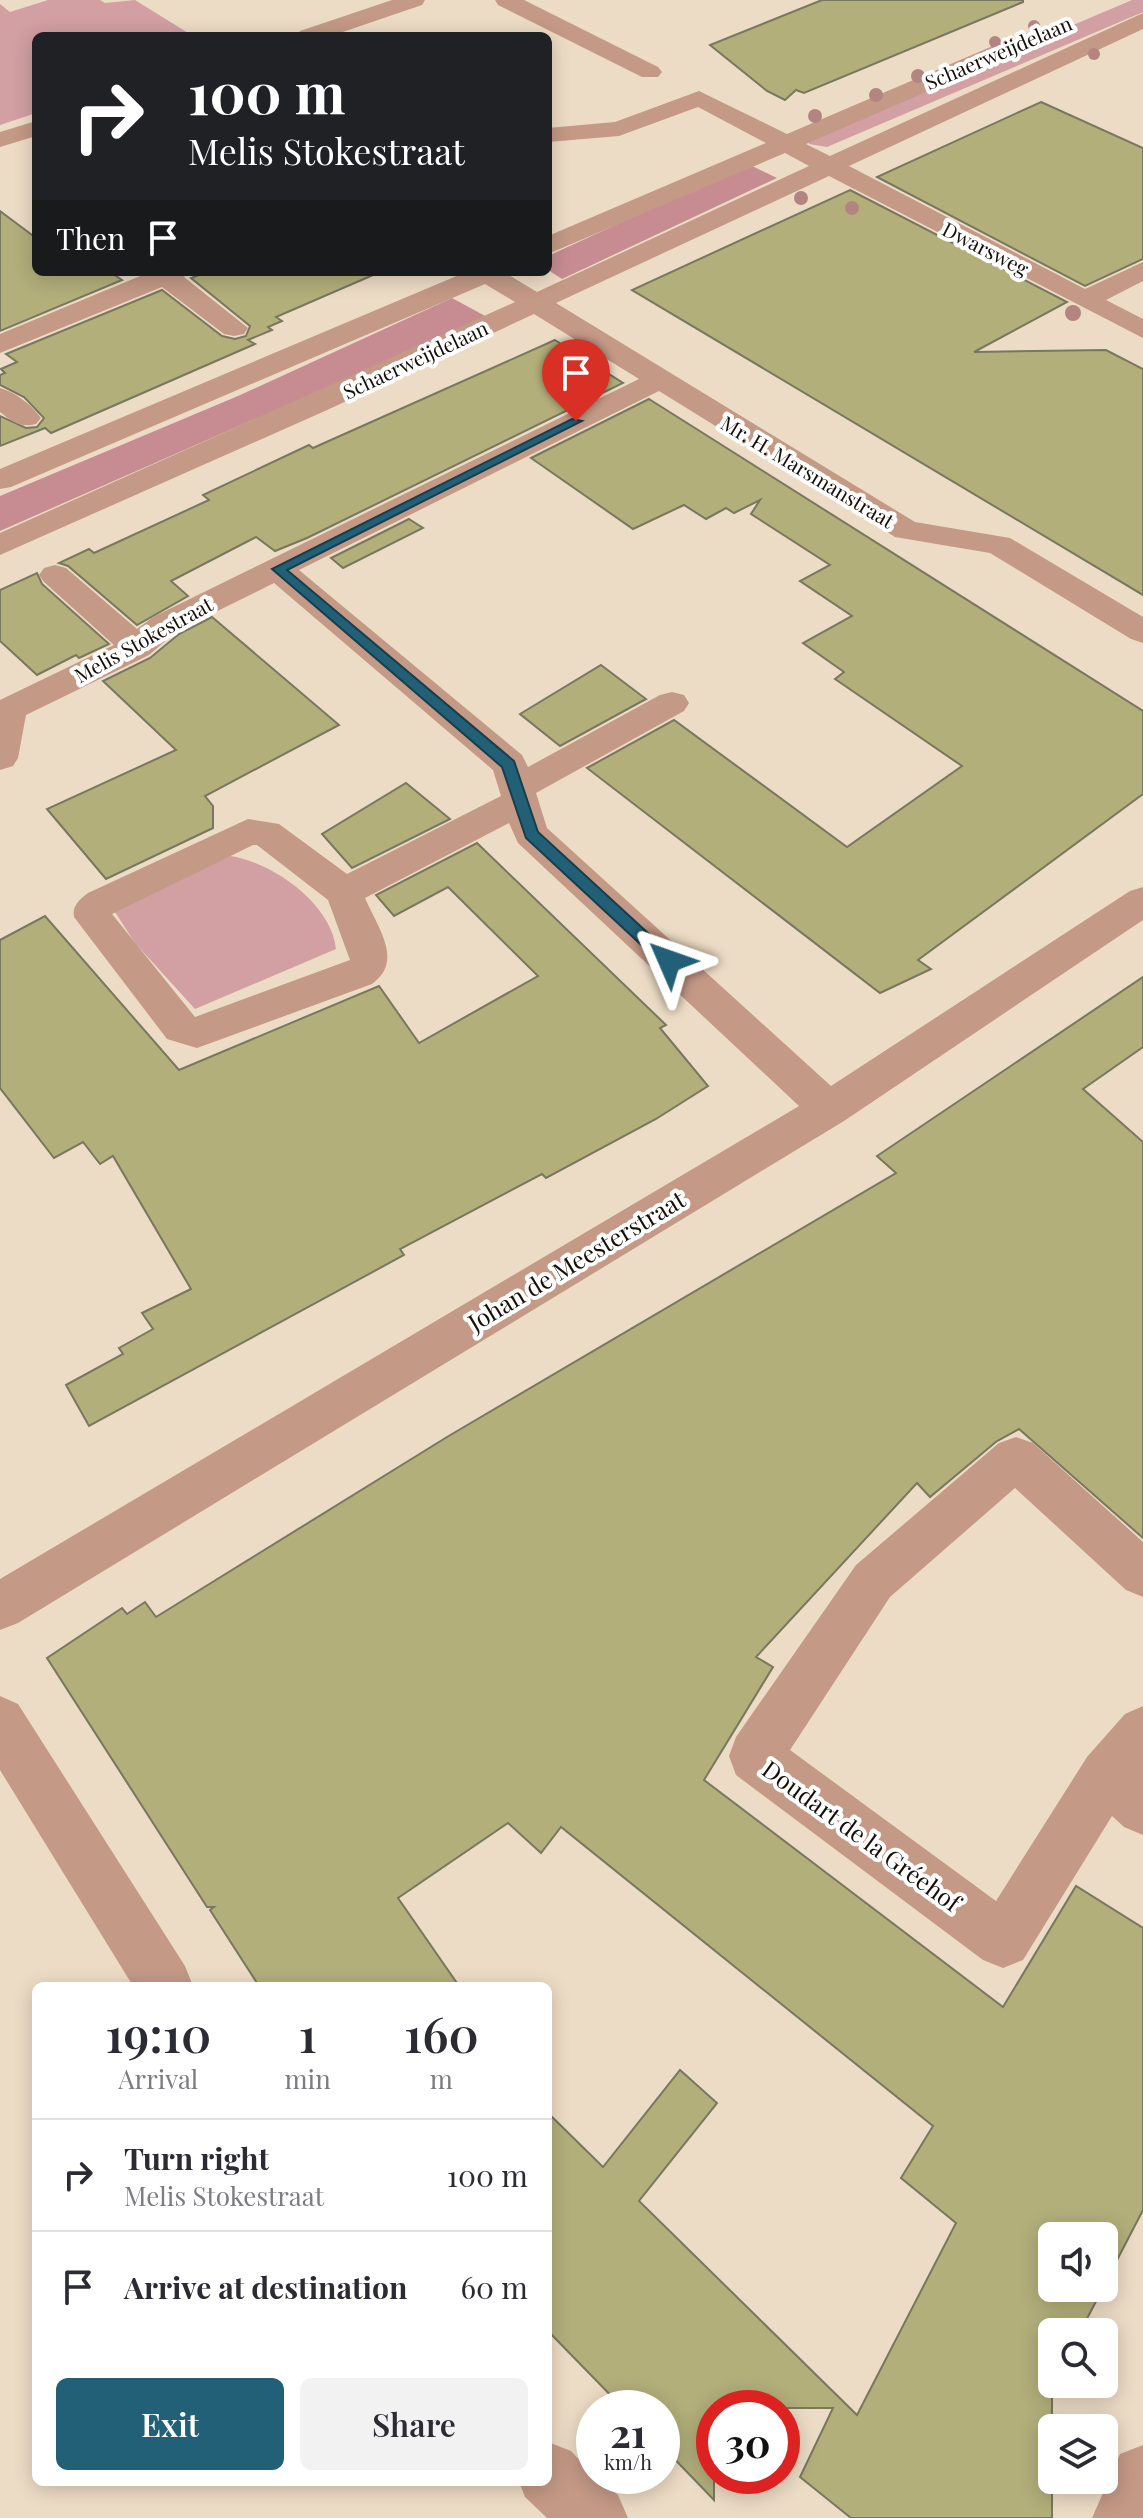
<!DOCTYPE html>
<html lang="en">
<head>
<meta charset="utf-8">
<style>
  :root { --surface:#fff; --page:#f2f2f3; --text:#2b2b33; --muted:#7c7c81; --line:#e1e1e2; --accent:#226077 }
  body { margin:0; font-family:"Playfair Display",serif; background:var(--page); color:var(--text); height:100vh; display:flex; flex-direction:column; font-size:30px; white-space:nowrap }
  * { box-sizing:border-box; margin:0 }
  p { font-size:26px; color:var(--muted) }
  .icon { flex:none; width:44px; height:44px; fill:none; stroke:currentColor; stroke-width:2; stroke-linecap:round; stroke-linejoin:round }
  .map { position:relative; flex:1; overflow:hidden }
  .drawer { position:absolute; left:32px; top:1982px; width:520px; height:504px; display:flex; flex-direction:column; background:var(--surface); border-radius:12px; box-shadow:0 4px 20px #0003 }
  .drawer>* { flex:none }
  .hud { position:absolute; left:32px; top:32px; width:520px; height:244px; border-radius:12px; box-shadow:0 4px 20px #0003; background:#202124; color:#fff; overflow:hidden }
  .buttons { position:absolute; left:1038px; top:2222px; display:grid; gap:16px }
  .buttons a { display:grid; place-items:center; width:80px; height:80px; border-radius:12px; background:var(--surface); box-shadow:0 4px 20px #0003; font-size:40px }
  .speed { position:absolute; left:576px; top:2390px; display:flex; gap:16px; font-size:40px; font-weight:700; text-align:center }
  .speed>* { display:grid; place-content:center; width:104px; height:104px; border-radius:50%; background:var(--surface); box-shadow:0 4px 20px #0003; line-height:1 }
  .speed small { font-size:20px; font-weight:400 }
  .speed .limit { border:12px solid #d22; background:#fff; color:#111 }
  .pin { position:absolute; display:grid; place-items:center; width:68px; height:68px; color:#fff; margin:-82px -34px; border-radius:50% 50% 50% 0; rotate:-45deg; box-shadow:0 0 8px #0007 }
  .pin .icon { rotate:45deg }
  .me { position:absolute; width:88px; margin:-44px; rotate:313deg; stroke-linejoin:round; filter:drop-shadow(0 0 6px #0008) }
  .turn { display:flex; align-items:center; gap:28px; height:168px; padding:0 24px; font-size:36px }
  .turn .icon { width:104px; height:104px; stroke-width:2.5 }
  .turn b { display:block; font-size:56px; line-height:68px }
  .then { display:flex; align-items:center; height:76px; padding:0 24px; background:#0003; gap:16px; font-size:30px }
  .eta { display:flex; justify-content:space-evenly; align-items:center; height:136px; text-align:center }
  .eta b { font-size:48px; font-weight:600; line-height:56px }
  .primary-button { display:flex; gap:16px; margin-top:auto; padding:16px 24px }
  .primary-button a { flex:1; height:92px; border-radius:12px; background:var(--accent); color:#fff; font-size:32px; font-weight:600; line-height:92px; text-align:center }
  .primary-button a+a { background:var(--page); color:var(--text) }
  ul { padding:0; list-style:none }
  li { display:flex; align-items:center; gap:24px; height:112px; padding:0 24px; border-top:2px solid var(--line) }
  li div { flex:1 }
  li b { display:block; font-size:30px }
  li em { font-style:normal }
  .map>svg:first-child { display:block }
  .green { fill:#d29fa3 }
  .forest { fill:#c68c91 }
  .building { fill:#b3af7b; stroke:#78775f; stroke-width:2 }
  .lines { fill:none; stroke-linecap:round; stroke-linejoin:round }
  .minor { fill:#c49986; fill-rule:evenodd }
  .tree { fill:#b48580 }
  .route { fill:#226077; stroke:#163e4d; stroke-width:2 }
  .labels { text-anchor:middle; dominant-baseline:central; stroke-width:8; stroke-linejoin:round; paint-order:stroke }
  .far-street-label { font-size:20px; fill:#150f08; stroke:#fff }
  .street-label { font-size:24px; fill:#150f08; stroke:#fff }
</style>
</head>
<body>
<div class="map">
<svg width="1143" height="2518" viewBox="0 0 1143 2518">
  <rect width="100%" height="100%" fill="#eddcc5"/>
  <g class="green">
    <polygon points="48,0 100,0 105,3 135,0 193,36 36,36 36,113 0,125 0,4 10,12"/>
    <polygon points="1132,0 1143,0 1143,12 827,147 809,144 808,138 830,128"/>
    <path d="M 230,856 C 272,862 331,903 336,949 L 195,1009 L 135,943 L 113,909 Z"/>
  </g>
  <g class="forest">
    <polygon points="748,164 777,178 562,279 548,270 548,256"/>
    <polygon points="452,298 487,317 0,531 0,496 238,396"/>
  </g>
  <g class="building">
    <polygon points="822,0 1023,0 1023,2 804,93 796,90 785,100 767,91 710,45"/>
    <polygon points="1041,102 1143,148 1143,259 1085,286 877,177"/>
    <polygon points="850,190 1067,302 974,352 1106,350 1143,369 1143,595 632,290"/>
    <polygon points="0,211 36,238 36,272 110,272 122,280 0,331"/>
    <polygon points="207,272 380,272 276,317 282,321 268,327 272,330 248,340 255,344 51,433 45,428 0,446 0,416 26,428 37,427 44,418 24,397 0,385 0,375 5,373 1,369 17,362 6,354 162,290 222,336 235,339 246,336 250,326 191,278"/>
    <polygon points="555,340 623,383 307,538 275,551 256,537 171,581 188,596 137,625 68,566 59,563 89,549 94,553 209,500 203,495 309,445 313,448"/>
    <polygon points="649,399 1143,711 1143,794 918,960 931,969 880,993 587,768 674,720 847,847 962,766 835,679 844,672 803,643 852,616 800,581 830,565 751,514 760,500 734,513 726,508 706,519 684,505 633,529 531,458"/>
    <polygon points="409,519 423,528 343,568 331,558"/>
    <polygon points="37,573 42,584 109,644 79,658 76,655 37,675 0,641 0,590"/>
    <polygon points="212,617 339,725 205,796 213,806 213,828 106,879 47,809 176,750 103,681 150,658 179,634"/>
    <polygon points="601,665 646,699 560,746 520,714"/>
    <polygon points="406,783 450,819 352,868 322,834"/>
    <polygon points="477,843 666,1025 660,1028 708,1086 656,1119 546,1178 542,1174 400,1249 404,1255 89,1426 66,1385 123,1354 119,1348 153,1329 142,1313 191,1289 113,1156 100,1164 83,1142 54,1158 0,1088 0,940 45,916 179,1070 379,986 419,1043 538,976 448,887 394,916 376,895"/>
    <polygon points="1143,977 1143,1047 1083,1089 1143,1142 1143,1538 1019,1429 997,1441 930,1497 917,1483 756,1657 773,1667 704,1780 1003,2007 1076,1886 1143,1928 1143,2210 1104,2285 1104,2236 1052,2236 1052,2288 1103,2288 1080,2332 1052,2332 1053,2384 1049,2392 1052,2395 1052,2518 851,2518 800,2477 833,2408 714,2408 714,2500 662,2446 662,2408 623,2408 548,2331 548,2113 603,2167 680,2070 717,2103 639,2201 857,2415 956,2223 901,2178 933,2126 561,1827 541,1853 508,1823 398,1898 459,1986 259,1986 210,1910 214,1907 207,1907 47,1658 122,1608 127,1614 145,1602 156,1617 447,1437 896,1173 877,1156"/>
  </g>
  <g class="lines">
    <g class="minor">
      <polygon points="392,0 425,0 422,5 331,36 296,36 300,31"/>
      <polygon points="495,0 524,0 658,67 662,72 658,77 642,77 498,5"/>
      <path d="M 1143,13 L 1143,29 L 849,166 L 1085,289 L 1143,262 L 1143,281 L 1106,300 L 1143,319 L 1143,338 L 829,176 L 556,303 L 915,522 L 1010,538 L 1143,617 L 1143,643 L 1131,639 L 990,553 L 895,537 L 659,391 L 299,570 L 522,755 L 528,767 L 660,695 L 672,692 L 684,695 L 689,703 L 684,711 L 536,793 L 547,828 L 831,1086 L 1130,891 L 1143,887 L 1143,920 L 844,1121 L 18,1623 L 0,1630 L 0,1579 L 799,1106 L 518,843 L 509,823 L 365,898 C 378,928 404,961 372,984 L 197,1048 L 167,1039 L 74,917 C 72,906 79,900 88,893 L 248,819 L 279,824 L 347,874 L 501,796 L 493,770 L 274,583 L 177,631 L 149,655 L 26,715 L 18,758 L 13,766 L 0,770 L 0,700 L 114,645 L 44,582 L 39,575 L 44,568 L 55,565 L 66,568 L 137,629 L 153,617 L 639,379 L 534,314 L 325,411 L 0,555 L 0,533 L 515,302 L 485,284 L 11,487 L 0,489 L 0,469 L 466,272 L 504,272 L 537,292 L 809,166 L 785,153 L 548,254 L 548,236 L 766,143 L 698,107 L 619,136 L 548,142 L 548,128 L 615,122 L 699,91 L 787,134 L 1023,33 L 1039,33 L 1043,38 L 1039,43 L 806,144 L 830,156 ZM 253,845 L 257,845 L 328,900 L 350,960 L 195,1017 L 112,914 Z"/>
      <polygon points="36,121 36,136 0,147 0,132"/>
      <polygon points="150,272 188,272 184,277 248,328 244,334 234,336 224,334 162,287 0,353 0,334"/>
      <path d="M 0,388 C 15,392 32,405 41,418 L 36,424 C 20,428 13,422 0,412 Z"/>
      <polygon points="1016,1437 1033,1443 1143,1542 1143,1597 1126,1590 1015,1488 890,1597 790,1750 996,1901 1087,1757 1125,1714 1143,1706 1143,1835 1124,1827 1112,1816 1023,1960 1003,1968 983,1960 736,1775 729,1756 736,1737 856,1565 999,1443"/>
      <polygon points="0,1696 18,1704 185,1966 193,1986 133,1986 0,1770"/>
      <polygon points="548,2442 571,2451 594,2476 618,2495 628,2518 547,2518 525,2497 519,2482 548,2482"/>
      <polygon points="1143,2445 1143,2518 1092,2518 1120,2454"/>
    </g>
  </g>
  <g class="tree">
    <circle cx="1034" cy="26" r="6"/>
    <circle cx="995" cy="42" r="6"/>
    <circle cx="1094" cy="54" r="6"/>
    <circle cx="918" cy="76" r="7"/>
    <circle cx="876" cy="95" r="7"/>
    <circle cx="815" cy="116" r="7"/>
    <circle cx="801" cy="198" r="7"/>
    <circle cx="852" cy="208" r="7"/>
    <circle cx="1073" cy="313" r="8"/>
  </g>
  <polygon class="route" points="572,419 582,421 287,570 514,761 538,832 674,957 677,961 669,967 663,965 526,838 502,767 272,569"/>
  <g class="labels">
    <g class="far-street-label">
      <text transform="translate(998 52) rotate(-23)">Schaerweijdelaan</text>
      <text transform="translate(986 248) rotate(27)">Dwarsweg</text>
      <text transform="translate(415 359) rotate(-25)">Schaerweijdelaan</text>
      <text transform="translate(808 471) rotate(31)">Mr. H. Marsmanstraat</text>
      <text transform="translate(143 639) rotate(-29)">Melis Stokestraat</text>
    </g>
    <g class="street-label">
      <text transform="translate(576 1260) rotate(-31)">Johan de Meesterstraat</text>
      <text transform="translate(862 1835) rotate(36)">Doudart de la Gréehof</text>
    </g>
  </g>
</svg>
<div class="buttons">
<a><svg class="icon" aria-label="sound" viewBox="0 0 24 24"><path d="M4 9h4l5-4v14l-5-4H4zM17 9q2 3 0 6"/></svg></a>
<a><svg class="icon" aria-label="search" viewBox="0 0 24 24"><circle cx="10" cy="10" r="6"/><path d="M15 15l6 6"/></svg></a>
<a><svg class="icon" aria-label="layers" viewBox="0 0 24 24"><path d="M12 4l9 5-9 5-9-5zM3 14l9 5 9-5"/></svg></a>
</div>
<div class="speed"><div>21<small>km/h</small></div><div class="limit">30</div></div>
<div class="pin" style="left:576px;top:421px;background:#d93025"><svg class="icon" aria-label="arrive" viewBox="0 0 24 24"><path d="M6 21V4h12l-3 4 3 4H6"/></svg></div>
<svg class="me" style="left:669px;top:961px" viewBox="-20 -20 40 40"><path d="M0-17L14 15 0 8-14 15z" fill="#226077" stroke="#fff" stroke-width="4"/></svg>
<div class="hud">
<div class="turn"><svg class="icon" aria-label="right" viewBox="0 0 24 24"><path d="M7 20v-9h11M14 6l5 5-5 5"/></svg><div><b>100 m</b>Melis Stokestraat</div></div>
<div class="then">Then<svg class="icon" aria-label="arrive" viewBox="0 0 24 24"><path d="M6 21V4h12l-3 4 3 4H6"/></svg></div>
</div>
<section class="drawer">
<div class="eta">
<div><b>19:10</b><p>Arrival</p></div>
<div><b>1</b><p>min</p></div>
<div><b>160</b><p>m</p></div>
</div>
<ul>
<li><svg class="icon" aria-label="right" viewBox="0 0 24 24"><path d="M7 20v-9h11M14 6l5 5-5 5"/></svg><div><b>Turn right</b><p>Melis Stokestraat</p></div><em>100 m</em></li>
<li><svg class="icon" aria-label="arrive" viewBox="0 0 24 24"><path d="M6 21V4h12l-3 4 3 4H6"/></svg><div><b>Arrive at destination</b></div><em>60 m</em></li>
</ul>
<div class="primary-button"><a>Exit</a><a>Share</a></div>
</section>
</div>
</body>
</html>
